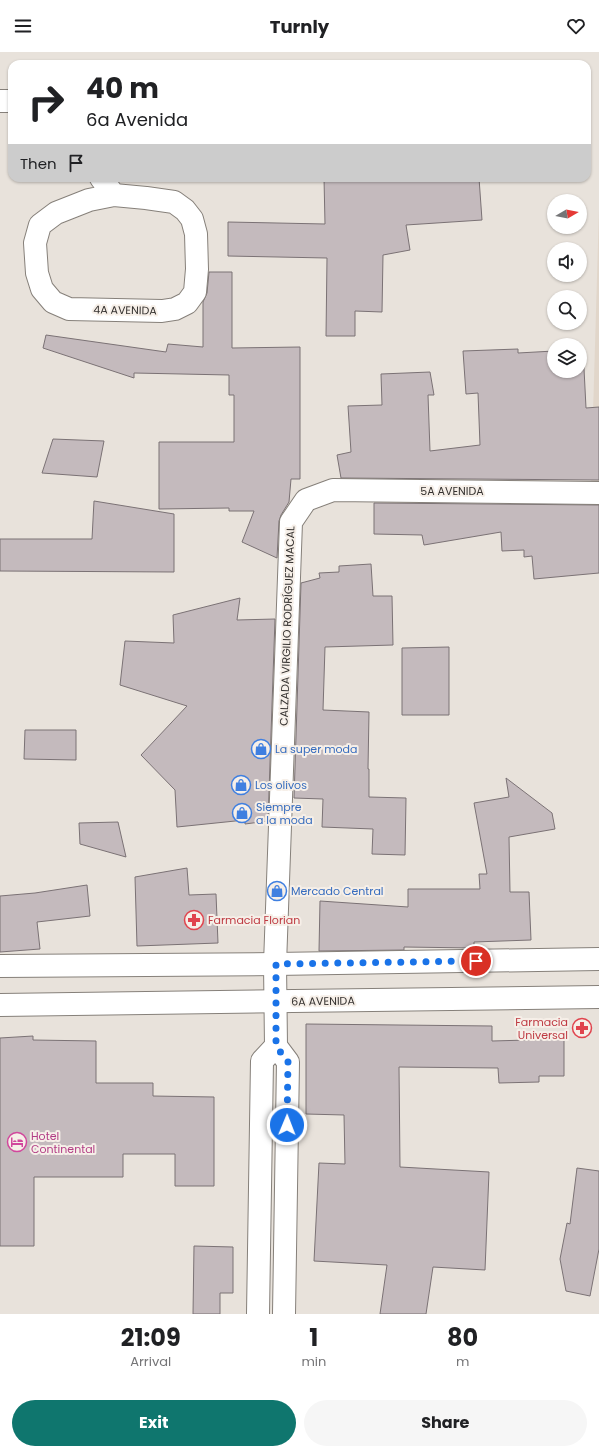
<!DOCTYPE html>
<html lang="en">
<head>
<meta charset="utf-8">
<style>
  :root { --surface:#fff; --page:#f6f6f6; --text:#202124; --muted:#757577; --accent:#0f766e }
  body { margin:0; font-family:Poppins,sans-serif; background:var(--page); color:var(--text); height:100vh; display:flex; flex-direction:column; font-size:15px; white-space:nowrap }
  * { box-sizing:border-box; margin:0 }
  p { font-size:13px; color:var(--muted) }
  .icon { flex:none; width:22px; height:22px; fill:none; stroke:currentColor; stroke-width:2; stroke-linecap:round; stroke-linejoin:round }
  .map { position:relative; height:1262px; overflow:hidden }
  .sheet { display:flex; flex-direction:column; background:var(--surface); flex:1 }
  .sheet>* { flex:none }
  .guide { position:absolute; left:8px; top:8px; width:583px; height:122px; border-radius:12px; box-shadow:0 1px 3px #0004; background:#fff; color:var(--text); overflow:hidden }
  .needle { width:26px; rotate:80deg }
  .buttons { position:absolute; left:547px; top:142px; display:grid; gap:8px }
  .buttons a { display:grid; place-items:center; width:40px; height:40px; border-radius:50%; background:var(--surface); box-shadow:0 1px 3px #0004; font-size:20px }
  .pin { position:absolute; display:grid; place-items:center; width:34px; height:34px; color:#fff; margin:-17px; border:2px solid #fff; border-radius:50%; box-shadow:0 1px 4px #0007 }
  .me { position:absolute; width:44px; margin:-22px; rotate:1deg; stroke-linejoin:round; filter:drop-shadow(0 0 3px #0008) }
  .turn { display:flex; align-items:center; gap:14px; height:84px; padding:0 12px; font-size:18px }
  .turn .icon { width:52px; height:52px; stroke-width:2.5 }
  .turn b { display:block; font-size:28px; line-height:34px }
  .then { display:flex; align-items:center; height:38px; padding:0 12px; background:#0003; gap:8px; font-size:15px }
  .eta { display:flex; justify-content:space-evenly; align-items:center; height:68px; text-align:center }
  .eta b { font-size:24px; font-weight:700; line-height:28px }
  .cta { display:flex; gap:8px; margin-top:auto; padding:8px 12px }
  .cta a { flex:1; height:46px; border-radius:24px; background:var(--accent); color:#fff; font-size:16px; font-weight:700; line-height:46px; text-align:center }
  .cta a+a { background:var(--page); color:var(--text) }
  header { display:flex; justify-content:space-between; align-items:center; height:52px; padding:0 12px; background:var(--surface); font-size:18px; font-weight:700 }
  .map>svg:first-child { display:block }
  .built { fill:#e1d6ca }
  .building { fill:#c4babd; stroke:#7b7275 }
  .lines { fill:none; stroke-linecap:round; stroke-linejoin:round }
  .minor-casing { stroke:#86807a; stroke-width:24 }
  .tertiary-casing { stroke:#86807a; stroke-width:24 }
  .minor { stroke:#fff; stroke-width:22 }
  .tertiary { stroke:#fff; stroke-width:22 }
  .route { stroke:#1a73e8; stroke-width:7; stroke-dasharray:0 12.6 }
  .labels { text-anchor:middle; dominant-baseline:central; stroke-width:4; stroke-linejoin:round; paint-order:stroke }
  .street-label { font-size:11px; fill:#34312f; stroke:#f6efe8 }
  .shop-label { font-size:11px; fill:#366cbe; stroke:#f6efe8; text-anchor:start }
  .health-label { font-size:11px; fill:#be3a42; stroke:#f6efe8; text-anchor:start }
  .hotel-label { font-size:11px; fill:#b23c85; stroke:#f6efe8; text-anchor:start }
</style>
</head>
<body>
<header><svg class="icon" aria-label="menu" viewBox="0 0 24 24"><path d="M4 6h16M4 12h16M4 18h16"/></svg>Turnly<svg class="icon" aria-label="heart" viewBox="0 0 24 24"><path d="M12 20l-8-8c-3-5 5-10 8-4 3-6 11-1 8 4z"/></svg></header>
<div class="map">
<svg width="599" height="1262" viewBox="0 0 599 1262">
  <rect width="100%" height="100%" fill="#e8e2db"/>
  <polygon class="built" points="599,157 599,430 591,430"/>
  <g class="building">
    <polygon points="324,126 479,126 482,168 406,173 410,198 383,203 382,260 355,259 355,284 326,284 327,206 228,204 228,170 325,172"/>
    <polygon points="209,220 232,220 232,296 300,295 300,427 291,427 289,450 281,463 279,469 277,506 242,490 254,459 229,459 229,456 159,457 159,390 234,390 234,343 229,343 229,323 134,321 134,326 43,296 46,283 166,300 168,292 203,295 203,250 207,241"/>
    <polygon points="518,297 518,301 554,299 554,319 580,319 580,297 583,297 586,356 599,355 599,428 341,426 337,403 351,400 348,354 382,353 381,322 430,320 434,343 428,343 430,399 480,393 478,341 466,342 463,299"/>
    <polygon points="53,387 104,389 97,425 42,421"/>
    <polygon points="94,449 174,462 174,520 0,519 0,487 92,487"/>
    <polygon points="374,451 599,453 599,521 534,527 532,504 524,505 524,498 502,499 501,480 424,493 422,483 374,482"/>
    <polygon points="371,512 373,544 392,544 393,593 325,595 323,658 369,660 368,717 369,717 369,745 406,746 405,803 372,802 373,777 322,775 323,747 294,746 301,531 320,526 319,521 339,520 339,514"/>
    <polygon points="240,546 237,568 275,567 268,769 245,772 245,768 177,775 175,738 141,703 187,654 120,633 125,589 174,591 173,563"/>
    <polygon points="449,595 449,663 402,663 402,596"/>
    <polygon points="25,678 76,678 76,708 24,707"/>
    <polygon points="506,726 552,761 555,777 509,785 510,840 529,840 531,888 474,890 474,896 404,895 404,898 319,899 320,849 408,855 408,837 480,837 479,822 487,822 474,751 509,745"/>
    <polygon points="118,770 126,805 80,792 79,771"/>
    <polygon points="187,816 189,843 216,842 218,891 137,894 135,825"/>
    <polygon points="87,833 90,864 37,870 40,897 0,900 0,844 35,841"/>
    <polygon points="306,972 492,974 492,989 564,987 564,1024 539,1024 539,1030 499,1031 498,1016 399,1015 400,1115 489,1120 485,1218 433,1215 426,1262 380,1262 387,1213 314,1209 319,1111 345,1112 344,1063 306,1062"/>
    <polygon points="33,984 33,988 96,989 96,1031 153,1031 153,1044 214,1045 214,1134 175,1134 175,1102 123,1102 123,1125 34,1125 34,1194 0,1194 0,986"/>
    <polygon points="577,1116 599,1119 599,1197 590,1244 566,1239 560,1207 567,1171 570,1172"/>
    <polygon points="194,1194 233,1195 233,1241 220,1241 220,1262 193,1262"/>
  </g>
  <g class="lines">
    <g class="minor-casing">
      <g id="minor">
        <polyline points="0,49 12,49"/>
        <polyline points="101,126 114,143 146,146 174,150 185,158 192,167 196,182 197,217 195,240 187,251 175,257 162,259 69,257 53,250 42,237 37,221 35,191 40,173 56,161 89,148 114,143"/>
        <polyline points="275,912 291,470 306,448 333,438 599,441"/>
      </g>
    </g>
    <g class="tertiary-casing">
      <g id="tertiary">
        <polyline points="275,912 276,994 288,1010 284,1262"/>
        <polyline points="0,914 275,912 599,907"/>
        <polyline points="0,953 599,945"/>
        <polyline points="258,1262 262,1009 276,994"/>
      </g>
    </g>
    <use href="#minor" class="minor"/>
    <use href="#tertiary" class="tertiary"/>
  </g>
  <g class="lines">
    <polyline class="route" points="287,1073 288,1010 276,994 276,912 476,909"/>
  </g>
  <defs>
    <g id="shop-ring" transform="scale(1)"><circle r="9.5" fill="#f6efe8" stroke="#3f7fe0" stroke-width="1.5"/><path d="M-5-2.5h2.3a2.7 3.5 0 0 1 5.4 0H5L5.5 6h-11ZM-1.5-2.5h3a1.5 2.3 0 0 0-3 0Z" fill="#3f7fe0"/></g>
    <g id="pharmacy-ring" transform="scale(1)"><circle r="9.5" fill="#f6efe8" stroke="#e0444e" stroke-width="1.5"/><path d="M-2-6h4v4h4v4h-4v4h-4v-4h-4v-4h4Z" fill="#e0444e"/></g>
    <g id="hotel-ring" transform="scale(1)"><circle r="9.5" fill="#f6efe8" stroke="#d1479c" stroke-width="1.5"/><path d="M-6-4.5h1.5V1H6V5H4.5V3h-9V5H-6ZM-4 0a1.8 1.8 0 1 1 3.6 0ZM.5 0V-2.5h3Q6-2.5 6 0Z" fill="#d1479c"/></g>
  </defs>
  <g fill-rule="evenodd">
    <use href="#shop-ring" x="261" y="697"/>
    <use href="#shop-ring" x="241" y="733"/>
    <use href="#shop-ring" x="242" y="761"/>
    <use href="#shop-ring" x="277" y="839"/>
    <use href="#pharmacy-ring" x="194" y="868"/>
    <use href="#pharmacy-ring" x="582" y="976"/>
    <use href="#hotel-ring" x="17" y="1090"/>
  </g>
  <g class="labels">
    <g class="street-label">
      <text transform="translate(125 258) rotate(1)">4A AVENIDA</text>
      <text x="452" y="439">5A AVENIDA</text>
      <text transform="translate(287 574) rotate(-88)">CALZADA VIRGILIO RODRÍGUEZ MACAL</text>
      <text transform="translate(323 949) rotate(-1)">6A AVENIDA</text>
    </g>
    <g class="shop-label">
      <text x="275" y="697">La super moda</text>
      <text x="255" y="733">Los olivos</text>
      <text x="256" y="755">Siempre<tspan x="256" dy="13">a la moda</tspan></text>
      <text x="291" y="839">Mercado Central</text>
    </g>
    <g class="health-label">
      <text x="208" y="868">Farmacia Florian</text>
      <text x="568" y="970" text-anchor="end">Farmacia<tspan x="568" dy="13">Universal</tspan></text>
    </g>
    <g class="hotel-label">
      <text x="31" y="1084">Hotel<tspan x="31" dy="13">Continental</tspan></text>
    </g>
  </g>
</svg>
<div class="buttons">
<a><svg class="needle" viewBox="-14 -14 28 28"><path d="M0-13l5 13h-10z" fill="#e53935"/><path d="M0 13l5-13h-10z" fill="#757577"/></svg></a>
<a><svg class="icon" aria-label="sound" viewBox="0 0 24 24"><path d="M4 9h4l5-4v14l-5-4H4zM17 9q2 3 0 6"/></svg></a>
<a><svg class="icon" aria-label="search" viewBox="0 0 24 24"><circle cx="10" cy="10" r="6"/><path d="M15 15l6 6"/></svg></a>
<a><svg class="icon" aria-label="layers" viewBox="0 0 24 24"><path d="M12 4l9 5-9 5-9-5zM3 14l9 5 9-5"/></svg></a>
</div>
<div class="pin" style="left:476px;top:909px;background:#d93025"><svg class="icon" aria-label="arrive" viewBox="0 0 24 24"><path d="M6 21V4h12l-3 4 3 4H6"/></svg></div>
<svg class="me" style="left:287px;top:1073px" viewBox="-20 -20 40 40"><circle r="17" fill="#1a73e8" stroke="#fff" stroke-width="3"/><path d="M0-11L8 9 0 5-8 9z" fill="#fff"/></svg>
<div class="guide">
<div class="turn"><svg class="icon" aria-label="right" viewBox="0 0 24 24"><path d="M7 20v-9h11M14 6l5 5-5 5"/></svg><div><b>40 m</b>6a Avenida</div></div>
<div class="then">Then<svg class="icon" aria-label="arrive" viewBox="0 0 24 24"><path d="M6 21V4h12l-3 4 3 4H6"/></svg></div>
</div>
</div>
<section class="sheet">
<div class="eta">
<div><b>21:09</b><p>Arrival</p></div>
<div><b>1</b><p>min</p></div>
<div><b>80</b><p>m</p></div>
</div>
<div class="cta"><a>Exit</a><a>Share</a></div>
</section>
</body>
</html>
